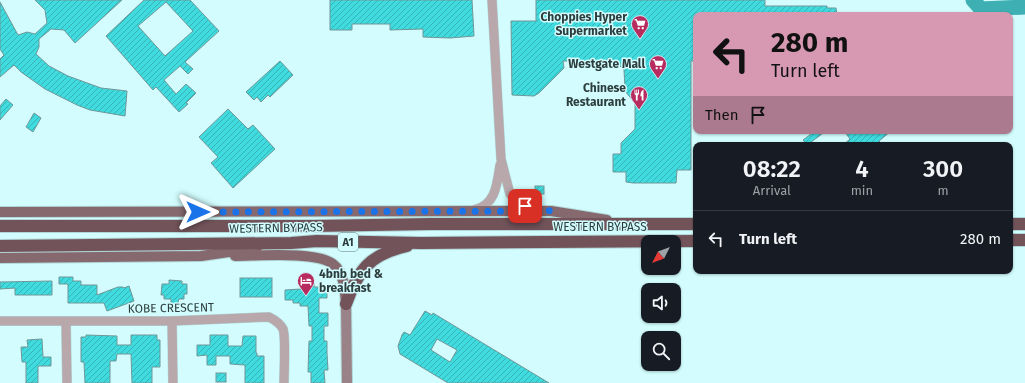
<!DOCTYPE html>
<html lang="en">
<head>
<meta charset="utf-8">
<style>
  :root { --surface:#171b24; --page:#242831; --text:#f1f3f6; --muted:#9ea1a6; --line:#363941 }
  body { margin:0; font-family:"Fira Sans",sans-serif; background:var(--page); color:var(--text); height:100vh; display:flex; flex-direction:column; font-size:15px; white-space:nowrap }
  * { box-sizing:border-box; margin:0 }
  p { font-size:13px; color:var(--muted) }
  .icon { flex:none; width:22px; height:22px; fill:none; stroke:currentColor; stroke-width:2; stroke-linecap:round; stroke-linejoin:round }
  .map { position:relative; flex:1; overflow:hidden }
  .drawer { position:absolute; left:693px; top:142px; width:320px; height:132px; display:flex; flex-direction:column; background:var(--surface); border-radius:8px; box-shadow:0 1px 3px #0004 }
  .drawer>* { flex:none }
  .banner { position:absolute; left:693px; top:12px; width:320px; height:122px; border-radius:8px; box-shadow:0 1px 3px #0004; background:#d799b2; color:#111; overflow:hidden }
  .needle { width:26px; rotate:228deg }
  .buttons { position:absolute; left:641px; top:235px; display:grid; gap:8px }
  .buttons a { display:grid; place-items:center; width:40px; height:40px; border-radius:8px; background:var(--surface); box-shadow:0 1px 3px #0004; font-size:20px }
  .pin { position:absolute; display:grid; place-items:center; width:34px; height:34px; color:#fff; margin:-17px; border-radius:8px; box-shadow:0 2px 6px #0006 }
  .me { position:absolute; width:44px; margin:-22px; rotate:90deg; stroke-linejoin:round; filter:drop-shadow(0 0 3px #0008) }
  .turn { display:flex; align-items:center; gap:14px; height:84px; padding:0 12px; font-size:18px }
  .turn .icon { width:52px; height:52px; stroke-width:2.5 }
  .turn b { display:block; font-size:28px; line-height:34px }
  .then { display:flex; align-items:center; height:38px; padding:0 12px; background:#0003; gap:8px; font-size:15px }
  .eta { display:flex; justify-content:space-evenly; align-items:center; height:68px; text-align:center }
  .eta b { font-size:24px; font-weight:600; line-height:28px }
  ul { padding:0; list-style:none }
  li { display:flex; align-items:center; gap:12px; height:56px; padding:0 12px; border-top:1px solid var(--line) }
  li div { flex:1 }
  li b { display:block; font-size:15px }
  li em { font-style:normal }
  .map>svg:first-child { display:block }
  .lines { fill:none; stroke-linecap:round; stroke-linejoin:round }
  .river { stroke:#3eafb2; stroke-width:15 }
  .building { fill:url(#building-hatch); stroke:#709798; fill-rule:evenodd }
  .street-casing { stroke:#b1d6d7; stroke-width:10 }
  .secondary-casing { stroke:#b1d6d7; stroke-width:12 }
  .primary-casing { stroke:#b1d6d7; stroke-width:12 }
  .highway-casing { stroke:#b1d6d7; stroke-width:14 }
  .street { stroke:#b8a7ab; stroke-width:9 }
  .secondary { stroke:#9a8388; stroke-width:10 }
  .primary { stroke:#85696f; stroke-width:10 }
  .highway { stroke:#72535a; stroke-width:12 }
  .route { stroke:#1a73e8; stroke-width:7; stroke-dasharray:0 12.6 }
  .labels { text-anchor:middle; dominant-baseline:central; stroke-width:3; stroke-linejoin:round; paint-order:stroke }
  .shield { fill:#d2fcfd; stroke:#5e7677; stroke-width:1 }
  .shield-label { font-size:11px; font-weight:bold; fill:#2d3d3d }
  .poi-label { font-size:12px; font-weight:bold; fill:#2d3d3d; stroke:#d2fcfd; text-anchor:end }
  .street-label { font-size:12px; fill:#2d3d3d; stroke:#d2fcfd }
</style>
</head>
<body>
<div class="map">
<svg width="1025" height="383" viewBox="0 0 1025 383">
  <defs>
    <pattern id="building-hatch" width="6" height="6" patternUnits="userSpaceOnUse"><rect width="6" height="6" fill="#3fdbde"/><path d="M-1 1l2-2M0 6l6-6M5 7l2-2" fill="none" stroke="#35b3b5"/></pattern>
  </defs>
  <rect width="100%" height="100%" fill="#d2fcfd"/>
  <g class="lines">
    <polyline class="river" points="973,0 981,9 1025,7"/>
  </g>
  <g class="building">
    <polygon points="35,0 122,0 75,43 64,30 51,29 39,39 39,47 36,54 49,66 68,76 101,88 127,91 125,116 90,110 77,105 45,89 21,72 14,65 0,77 0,59 4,55 0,49 0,2 18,35 27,32 35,34 47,23 45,10"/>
    <path d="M 144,0 L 190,0 L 219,31 L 185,62 L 193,69 L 188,74 L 180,66 L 164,80 L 176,94 L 186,84 L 196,93 L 186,103 L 188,104 L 179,112 L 156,87 L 153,90 L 106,36 ZM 166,2 L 193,31 L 165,56 L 138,26 Z"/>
    <polygon points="330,0 472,0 474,36 450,38 423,37 423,29 390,30 390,24 352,24 352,30 330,30"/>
    <polygon points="536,0 765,0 765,6 827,6 827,8 836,8 837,15 696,15 696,61 691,61 691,170 677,170 676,183 633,183 626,182 626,172 613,172 613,154 621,154 621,143 635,129 635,103 624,90 625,88 624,70 616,62 563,61 564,68 539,93 534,96 512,95 511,21 536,21"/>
    <polygon points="280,61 293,75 270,97 268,95 261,102 257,97 254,100 246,92"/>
    <polygon points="6,99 13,105 0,120 0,106"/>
    <polygon points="228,109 248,129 253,125 275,149 233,188 211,163 218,157 199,137"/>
    <polygon points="34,113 41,118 33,132 26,127"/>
    <polygon points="809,131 826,131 807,145 803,140 811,134"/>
    <polygon points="844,131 891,131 879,141 883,145 843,145 850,139"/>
    <rect x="535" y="186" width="9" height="8"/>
    <polygon points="59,277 73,277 73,281 81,281 81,285 97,285 97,295 118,287 123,287 124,288 129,286 134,301 107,311 104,303 68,303 68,284 59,284"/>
    <rect x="240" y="278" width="32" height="19"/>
    <polygon points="169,280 182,281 182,284 187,284 187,294 184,294 184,299 179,299 177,306 171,306 171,299 164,299 164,295 161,295 162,284 169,284"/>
    <polygon points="52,281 52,295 15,295 15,288 0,289 0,282"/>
    <polygon points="300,284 314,284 314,287 327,287 327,298 319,298 319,313 328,313 328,326 324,326 324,341 327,341 327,353 328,370 324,370 325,383 311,383 311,372 308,372 309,341 312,341 312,326 309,326 308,306 300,306 300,303 293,303 293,300 285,300 285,290 301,289"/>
    <path d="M 425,311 L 432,315 L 433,313 L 549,383 L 448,383 L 400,354 L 398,346 L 402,335 L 404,332 L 410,335 ZM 437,339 L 457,350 L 450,362 L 431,350 Z"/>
    <polygon points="86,335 117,336 117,345 131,345 131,335 157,335 157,340 160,340 160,367 152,367 152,383 132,383 131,354 117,354 116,361 110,361 110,383 85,383 84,362 81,362 81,337 86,337"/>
    <polygon points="210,335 228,335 228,346 242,346 243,336 256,336 256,353 257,353 257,356 264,356 264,383 245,383 245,365 230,364 230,356 216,356 216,365 207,365 207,355 197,356 197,345 210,345"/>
    <polygon points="42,339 43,357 51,357 51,366 38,366 38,383 26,383 26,362 22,362 21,347 28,347 27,340"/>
    <rect x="216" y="373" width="10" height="9"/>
  </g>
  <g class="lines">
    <g class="street-casing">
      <g id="street">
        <polyline points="492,0 501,159 510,194 525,206 537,209"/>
        <path d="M 474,210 C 496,205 497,184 500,165"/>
        <path d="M 0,321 L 172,321 L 269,317 C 275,320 280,323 283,329 C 286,337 284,372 284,383"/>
        <polyline points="172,321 173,383"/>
        <polyline points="66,322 67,383"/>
      </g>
    </g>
    <g class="secondary-casing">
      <polyline id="secondary" points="346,304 347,383"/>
    </g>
    <g class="primary-casing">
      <g id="primary">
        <polyline points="0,212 551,211 607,220"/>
        <path d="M 235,256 C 258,256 316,251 333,264 C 344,272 345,291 346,304"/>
        <polyline points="0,258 201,256 257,248"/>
      </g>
    </g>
    <g class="highway-casing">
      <g id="highway">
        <polyline points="1010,224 1025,224"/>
        <polyline points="0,226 313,226 430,224 696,224"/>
        <polyline points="1010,240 1025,240"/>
        <polyline points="0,246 291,243 317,241 421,243 696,241"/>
        <path d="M 346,304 C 358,270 370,254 407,246"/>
      </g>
    </g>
    <use href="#street" class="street"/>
    <use href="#secondary" class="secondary"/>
    <use href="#primary" class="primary"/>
    <use href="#highway" class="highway"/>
  </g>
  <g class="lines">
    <polyline class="route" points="198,212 550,211 525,206"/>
  </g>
  <defs>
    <g id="supermarket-pin" transform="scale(0.9)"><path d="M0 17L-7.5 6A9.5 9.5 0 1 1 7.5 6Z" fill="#b82b5f" stroke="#d2fcfd"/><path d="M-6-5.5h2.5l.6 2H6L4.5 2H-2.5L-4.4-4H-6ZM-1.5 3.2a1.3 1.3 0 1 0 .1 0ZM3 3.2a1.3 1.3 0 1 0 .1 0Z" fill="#fff"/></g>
    <g id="restaurant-pin" transform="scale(0.9)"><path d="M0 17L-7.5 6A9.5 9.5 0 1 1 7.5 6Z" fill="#b82b5f" stroke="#d2fcfd"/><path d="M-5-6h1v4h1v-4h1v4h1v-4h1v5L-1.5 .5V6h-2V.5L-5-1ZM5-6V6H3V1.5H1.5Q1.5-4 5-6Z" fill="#fff"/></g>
    <g id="hotel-pin" transform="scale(0.9)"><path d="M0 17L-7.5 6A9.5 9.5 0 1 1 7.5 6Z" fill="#b82b5f" stroke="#d2fcfd"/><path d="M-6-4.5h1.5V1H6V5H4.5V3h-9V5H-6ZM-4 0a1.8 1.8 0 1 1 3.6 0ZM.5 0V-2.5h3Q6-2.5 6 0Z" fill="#fff"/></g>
  </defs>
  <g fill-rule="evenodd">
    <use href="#supermarket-pin" x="640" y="24"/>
    <use href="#supermarket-pin" x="658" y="64"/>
    <use href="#restaurant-pin" x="639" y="95"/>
    <use href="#hotel-pin" x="306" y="281"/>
  </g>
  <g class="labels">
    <rect class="shield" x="338" y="233" width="20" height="18" rx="3"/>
    <g class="shield-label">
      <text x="348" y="242">A1</text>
    </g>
    <g class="poi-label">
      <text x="627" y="17">Choppies Hyper<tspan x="627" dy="14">Supermarket</tspan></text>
      <text x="645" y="64">Westgate Mall</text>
      <text x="626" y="88">Chinese<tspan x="626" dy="14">Restaurant</tspan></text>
      <text x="319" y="274" text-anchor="start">4bnb bed &amp;<tspan x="319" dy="14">breakfast</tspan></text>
    </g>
    <g class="street-label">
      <text x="600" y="227">WESTERN BYPASS</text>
      <text transform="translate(276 228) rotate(-1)">WESTERN BYPASS</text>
      <text transform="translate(171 308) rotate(-1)">KOBE CRESCENT</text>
    </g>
  </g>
</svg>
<div class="buttons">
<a><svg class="needle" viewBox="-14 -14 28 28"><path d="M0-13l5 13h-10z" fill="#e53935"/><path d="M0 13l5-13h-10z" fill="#9ea1a6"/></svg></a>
<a><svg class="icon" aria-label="sound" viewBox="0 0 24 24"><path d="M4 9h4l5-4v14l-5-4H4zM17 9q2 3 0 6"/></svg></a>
<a><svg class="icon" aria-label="search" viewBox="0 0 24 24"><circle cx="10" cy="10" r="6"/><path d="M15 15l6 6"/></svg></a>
</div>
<div class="pin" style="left:525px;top:206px;background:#d93025"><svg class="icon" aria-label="arrive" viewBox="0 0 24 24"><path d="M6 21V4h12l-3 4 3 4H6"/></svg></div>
<svg class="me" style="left:198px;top:212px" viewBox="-20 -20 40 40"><path d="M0-17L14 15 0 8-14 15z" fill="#1a73e8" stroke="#fff" stroke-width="4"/></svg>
<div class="banner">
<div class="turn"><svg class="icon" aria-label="left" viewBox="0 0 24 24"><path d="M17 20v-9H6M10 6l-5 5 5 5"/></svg><div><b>280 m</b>Turn left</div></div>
<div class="then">Then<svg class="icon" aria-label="arrive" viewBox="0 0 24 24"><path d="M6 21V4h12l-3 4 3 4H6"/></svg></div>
</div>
<section class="drawer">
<div class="eta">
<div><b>08:22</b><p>Arrival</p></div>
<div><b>4</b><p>min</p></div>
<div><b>300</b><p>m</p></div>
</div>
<ul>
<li><svg class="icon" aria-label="left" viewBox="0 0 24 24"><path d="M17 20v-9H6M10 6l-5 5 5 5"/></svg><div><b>Turn left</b></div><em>280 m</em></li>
</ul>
</section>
</div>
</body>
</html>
